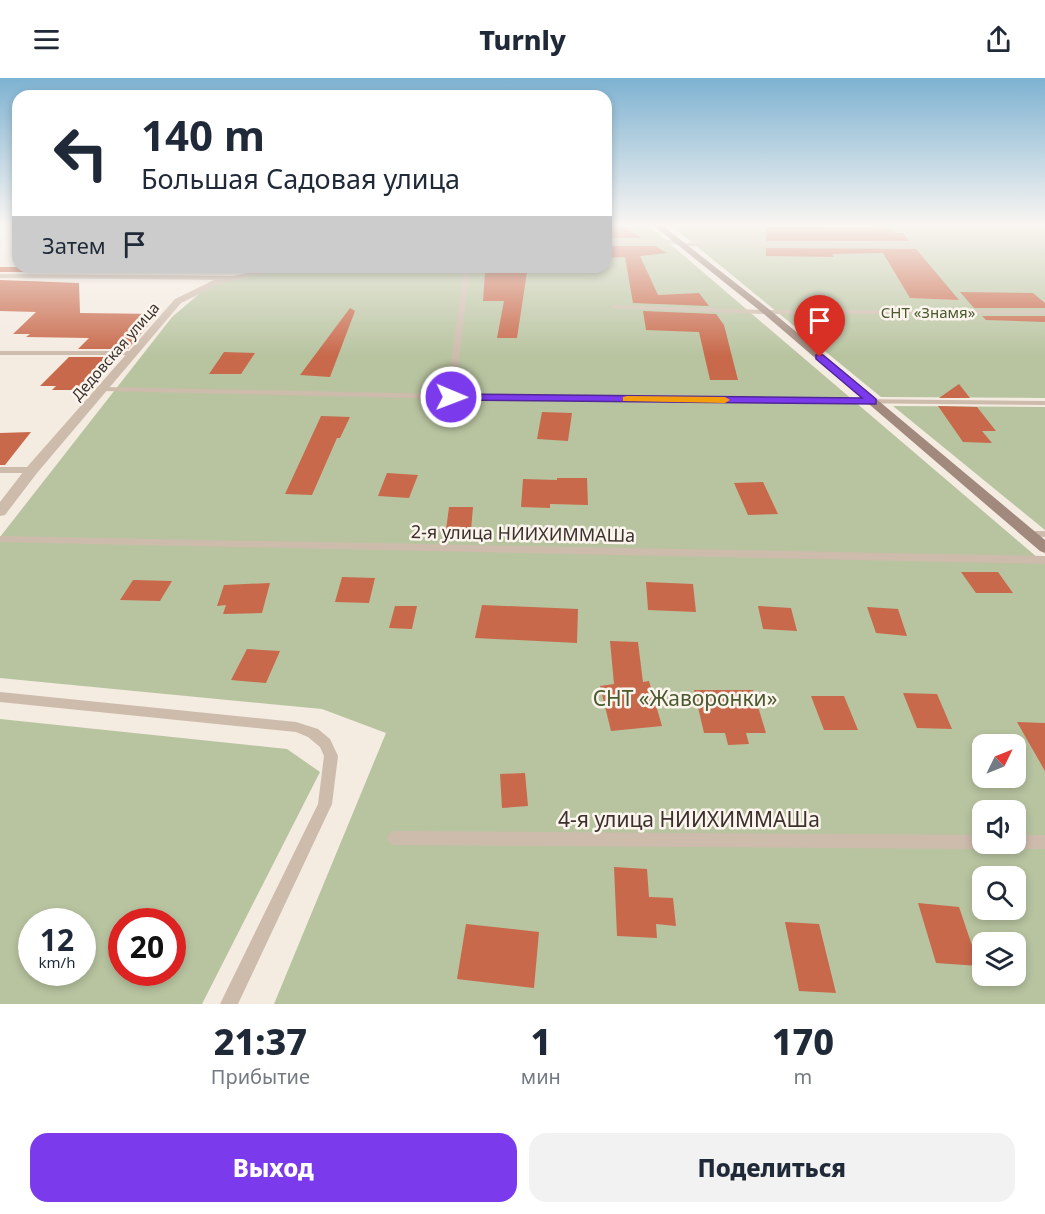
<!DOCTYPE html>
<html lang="ru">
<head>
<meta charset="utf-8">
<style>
  :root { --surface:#fff; --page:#f2f2f3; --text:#1f2937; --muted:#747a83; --accent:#7c3aed }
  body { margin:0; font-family:"Noto Sans",sans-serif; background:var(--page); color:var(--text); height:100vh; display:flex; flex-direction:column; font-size:22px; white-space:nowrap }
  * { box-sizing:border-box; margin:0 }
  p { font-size:20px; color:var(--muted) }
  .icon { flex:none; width:33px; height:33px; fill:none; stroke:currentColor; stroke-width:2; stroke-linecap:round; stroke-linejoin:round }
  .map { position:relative; height:926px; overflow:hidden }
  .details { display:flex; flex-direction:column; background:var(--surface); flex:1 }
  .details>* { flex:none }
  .hud { position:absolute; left:12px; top:12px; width:600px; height:183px; border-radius:18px; box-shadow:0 3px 9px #0003; background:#fff; color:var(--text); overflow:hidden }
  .needle { width:39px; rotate:47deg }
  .fabs { position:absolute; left:972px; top:656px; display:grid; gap:12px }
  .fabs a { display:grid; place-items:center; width:54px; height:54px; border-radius:12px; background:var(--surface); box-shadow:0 3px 9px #0003; font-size:30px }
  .speed { position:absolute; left:18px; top:830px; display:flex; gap:12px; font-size:30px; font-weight:700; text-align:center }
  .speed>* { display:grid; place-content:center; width:78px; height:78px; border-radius:50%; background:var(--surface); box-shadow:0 3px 9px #0003; line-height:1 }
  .speed small { font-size:15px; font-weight:400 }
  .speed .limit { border:9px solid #d22; background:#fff; color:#111 }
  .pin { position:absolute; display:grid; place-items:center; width:51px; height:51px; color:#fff; margin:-62px -26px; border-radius:50% 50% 50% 0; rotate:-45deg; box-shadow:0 0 6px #0007 }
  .pin .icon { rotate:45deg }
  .me { position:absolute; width:66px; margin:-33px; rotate:91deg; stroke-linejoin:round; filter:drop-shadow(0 0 4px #0008) }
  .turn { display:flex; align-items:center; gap:21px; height:126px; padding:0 30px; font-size:27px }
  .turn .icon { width:78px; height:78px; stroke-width:2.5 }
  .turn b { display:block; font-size:42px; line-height:51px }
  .then { display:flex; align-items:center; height:57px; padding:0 30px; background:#0003; gap:12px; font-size:22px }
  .eta { display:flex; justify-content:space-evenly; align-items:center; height:102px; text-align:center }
  .eta b { font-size:36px; font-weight:800; line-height:42px }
  .button { display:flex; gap:12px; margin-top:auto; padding:12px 30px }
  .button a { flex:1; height:69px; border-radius:18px; background:var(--accent); color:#fff; font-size:24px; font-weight:800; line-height:69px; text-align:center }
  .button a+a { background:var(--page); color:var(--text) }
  header { display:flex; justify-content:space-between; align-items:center; height:78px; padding:0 30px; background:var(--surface); font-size:27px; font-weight:800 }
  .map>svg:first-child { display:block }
  .green { fill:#b8c4a0; fill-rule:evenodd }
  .building { fill:#c8694b }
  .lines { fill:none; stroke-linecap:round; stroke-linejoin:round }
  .lane { fill:#cdbbac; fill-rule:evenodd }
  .street { fill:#cdbbac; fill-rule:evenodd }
  .secondary { fill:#a18a7d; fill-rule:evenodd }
  .route { fill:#7c3aed; stroke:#51269a; stroke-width:1.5 }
  .slow { fill:#f59e0b }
  .labels { text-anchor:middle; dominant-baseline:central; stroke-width:5; stroke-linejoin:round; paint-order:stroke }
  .far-park-label { font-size:15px; fill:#4a5a2e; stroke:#fbf5ee }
  .far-street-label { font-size:15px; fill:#3b302b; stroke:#fbf5ee }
  .street-label { font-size:18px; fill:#3b302b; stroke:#fbf5ee }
  .near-park-label { font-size:21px; fill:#4a5a2e; stroke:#fbf5ee }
  .near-street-label { font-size:21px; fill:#3b302b; stroke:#fbf5ee }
</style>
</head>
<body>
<header><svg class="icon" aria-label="menu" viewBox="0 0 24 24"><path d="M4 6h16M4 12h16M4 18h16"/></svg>Turnly<svg class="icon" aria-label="share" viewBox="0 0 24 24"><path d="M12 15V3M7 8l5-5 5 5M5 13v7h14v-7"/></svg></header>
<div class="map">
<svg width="1045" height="926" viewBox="0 0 1045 926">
  <rect width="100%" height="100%" fill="#f4ebe1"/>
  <g class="green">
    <path d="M 606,148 L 649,148 L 1045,486 L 1045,926 L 274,926 L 386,655 L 322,631 L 0,600 L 0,459 L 172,239 L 212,205 L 290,189 L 606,189 ZM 982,666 L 1016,666 L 1016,699 L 982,699 ZM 982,732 L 1016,732 L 1016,765 L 982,765 ZM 982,798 L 1016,798 L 1016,831 L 982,831 ZM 982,864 L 1016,864 L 1016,897 L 982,897 Z"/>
    <polygon points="672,148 1045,148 1045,320 881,319"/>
    <polygon points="893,328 1045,329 1045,452"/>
    <path d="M 0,641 L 287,671 L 320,694 L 202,926 L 0,926 ZM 32,843 L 82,843 L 82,894 L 32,894 ZM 122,843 L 172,843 L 172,894 L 122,894 Z"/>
  </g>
  <g class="building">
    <polygon points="606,148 623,148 642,160 606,160"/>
    <polygon points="766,148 890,150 895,155 903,155 909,163 766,163"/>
    <polygon points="606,168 655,168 667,175 640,178 658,217 699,215 709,228 633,225 625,179 606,180"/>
    <polygon points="766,170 916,171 959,222 910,220 883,175 832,176 834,179 766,178"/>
    <polygon points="0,189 61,189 53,194 0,194"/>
    <polygon points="485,194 527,194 517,260 497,260 504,223 483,223"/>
    <polygon points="0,202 79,205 80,235 158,236 128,271 78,271 89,260 26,259 30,256 13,256 36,234 0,233"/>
    <polygon points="960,214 1033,215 1045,225 1045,230 974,230"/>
    <polygon points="350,230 355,233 330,299 300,297"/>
    <polygon points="643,233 716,236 724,247 738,302 710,302 699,254 646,252"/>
    <polygon points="982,238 1045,238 1045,244 986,242"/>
    <polygon points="224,274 255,275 241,296 209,296"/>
    <polygon points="69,279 114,279 84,312 52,312 56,308 40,308"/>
    <polygon points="959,306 970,320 939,320"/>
    <polygon points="938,328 977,329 996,353 982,353 992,365 963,364"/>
    <polygon points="542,334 572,335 568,363 537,361"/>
    <polygon points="321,338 350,339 340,360 337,360 312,417 285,416"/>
    <polygon points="31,354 5,387 0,387 0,355"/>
    <polygon points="387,395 418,397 409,420 378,418"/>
    <polygon points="557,400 587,400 588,427 550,426 550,430 521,429 523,401 557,402"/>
    <polygon points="763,404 778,436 748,437 734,405"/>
    <polygon points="449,429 473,429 471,452 446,452"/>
    <polygon points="961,494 998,494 1013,515 976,515"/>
    <polygon points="342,499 375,500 369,525 335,524"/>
    <polygon points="133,502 172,503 160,523 120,522"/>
    <polygon points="646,504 693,506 696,534 648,532"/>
    <polygon points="270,505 262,535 223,536 226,527 217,528 224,507"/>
    <polygon points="482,527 578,531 577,565 475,560"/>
    <polygon points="395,528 417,528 412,551 389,550"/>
    <polygon points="758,528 791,530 797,553 763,551"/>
    <polygon points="867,529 898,531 907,558 876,555"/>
    <polygon points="610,563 638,564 643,604 649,603 662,648 611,653 600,608 614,606"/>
    <polygon points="247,571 280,573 266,605 231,602"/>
    <polygon points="694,612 753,612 766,655 746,655 749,666 728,667 725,655 704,655"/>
    <polygon points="903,615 937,616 952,651 917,650"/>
    <polygon points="811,618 844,618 858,652 824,652"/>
    <polygon points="1017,644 1045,645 1045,693"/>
    <polygon points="525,695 528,728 502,730 500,696"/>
    <polygon points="614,789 647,791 649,819 673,820 676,848 656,846 657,860 617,858"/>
    <polygon points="918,825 959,829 979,888 936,885"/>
    <polygon points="785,844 819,846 836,915 799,913"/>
    <polygon points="466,846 539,854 534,910 457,901"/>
  </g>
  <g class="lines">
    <g class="lane">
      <polygon points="606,162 678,162 681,164 678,166 606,166"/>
      <polygon points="681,165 1045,165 1045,169 679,168 679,166"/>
      <polygon points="464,189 470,189 455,317 1045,323 1045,327 451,321 102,313 98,311 102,309 447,316"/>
      <polygon points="0,196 234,198 237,200 234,202 0,200"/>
      <polygon points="614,227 767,232 1045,232 1045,236 767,236 612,230 612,228"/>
      <polygon points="0,273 131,273 135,275 131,277 0,277"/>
      <polygon points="0,389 32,389 37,392 32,395 0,395"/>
      <polygon points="1028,453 1045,453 1045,459 1024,458 1023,456"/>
      <polygon points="0,458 1045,478 1045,486 0,464"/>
      <polygon points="0,614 296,644 318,651 330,661 338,678 332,726 238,926 220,926 318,726 324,678 320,669 308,659 296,654 0,624"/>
      <polygon points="395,753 982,757 982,765 989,765 987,769 982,771 395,767 390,765 387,760 390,755"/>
      <polygon points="1016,757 1045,757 1045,771 1016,771 1011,769 1009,765 1016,765"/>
    </g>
    <polygon class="street" points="276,189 293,189 220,206 181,225 37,395 5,437 0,438 0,424 27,389 175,221 214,202"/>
    <polygon class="secondary" points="654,148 663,148 770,232 1045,462 1045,475 1040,473 764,236"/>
  </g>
  <linearGradient id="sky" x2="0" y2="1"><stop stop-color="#7eb2d2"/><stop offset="0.53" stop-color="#faf6f2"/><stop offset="1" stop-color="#faf6f2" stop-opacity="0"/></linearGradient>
  <rect width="1045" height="278" fill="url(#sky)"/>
  <polygon class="route" points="816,277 823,277 876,321 876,326 451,322 446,319 451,316 862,320 816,281"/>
  <polygon class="slow" points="627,318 725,319 730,322 725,325 623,323 623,319"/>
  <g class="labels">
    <g class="far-park-label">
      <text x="928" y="234">СНТ «Знамя»</text>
    </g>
    <g class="far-street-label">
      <text transform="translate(115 273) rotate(-49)">Дедовская улица</text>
    </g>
    <g class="street-label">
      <text transform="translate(523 455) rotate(1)">2-я улица НИИХИММАШа</text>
    </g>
    <g class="near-park-label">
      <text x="685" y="620">СНТ «Жаворонки»</text>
    </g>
    <g class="near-street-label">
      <text x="689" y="741">4-я улица НИИХИММАШа</text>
    </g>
  </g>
</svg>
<div class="fabs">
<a><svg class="needle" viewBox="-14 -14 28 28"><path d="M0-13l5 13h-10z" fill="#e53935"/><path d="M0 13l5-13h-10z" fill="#747a83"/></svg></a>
<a><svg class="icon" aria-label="sound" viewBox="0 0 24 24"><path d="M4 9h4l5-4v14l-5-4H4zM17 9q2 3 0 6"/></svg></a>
<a><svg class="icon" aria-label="search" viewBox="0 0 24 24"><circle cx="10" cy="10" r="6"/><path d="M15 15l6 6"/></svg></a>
<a><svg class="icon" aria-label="layers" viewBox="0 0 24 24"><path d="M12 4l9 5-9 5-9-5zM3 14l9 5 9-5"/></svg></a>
</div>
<div class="speed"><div>12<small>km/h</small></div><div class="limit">20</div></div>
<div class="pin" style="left:820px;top:279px;background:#d93025"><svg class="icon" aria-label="arrive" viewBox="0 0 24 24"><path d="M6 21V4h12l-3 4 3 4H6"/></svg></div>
<svg class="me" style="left:451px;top:319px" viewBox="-20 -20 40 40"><circle r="17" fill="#7c3aed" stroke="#fff" stroke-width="3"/><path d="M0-11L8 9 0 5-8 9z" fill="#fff"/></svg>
<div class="hud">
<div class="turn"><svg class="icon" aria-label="left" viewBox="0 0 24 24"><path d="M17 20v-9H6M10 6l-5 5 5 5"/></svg><div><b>140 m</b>Большая Садовая улица</div></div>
<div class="then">Затем<svg class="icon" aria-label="arrive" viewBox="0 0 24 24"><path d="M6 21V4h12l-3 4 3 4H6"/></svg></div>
</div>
</div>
<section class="details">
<div class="eta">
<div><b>21:37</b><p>Прибытие</p></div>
<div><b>1</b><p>мин</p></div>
<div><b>170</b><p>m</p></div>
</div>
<div class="button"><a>Выход</a><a>Поделиться</a></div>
</section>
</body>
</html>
